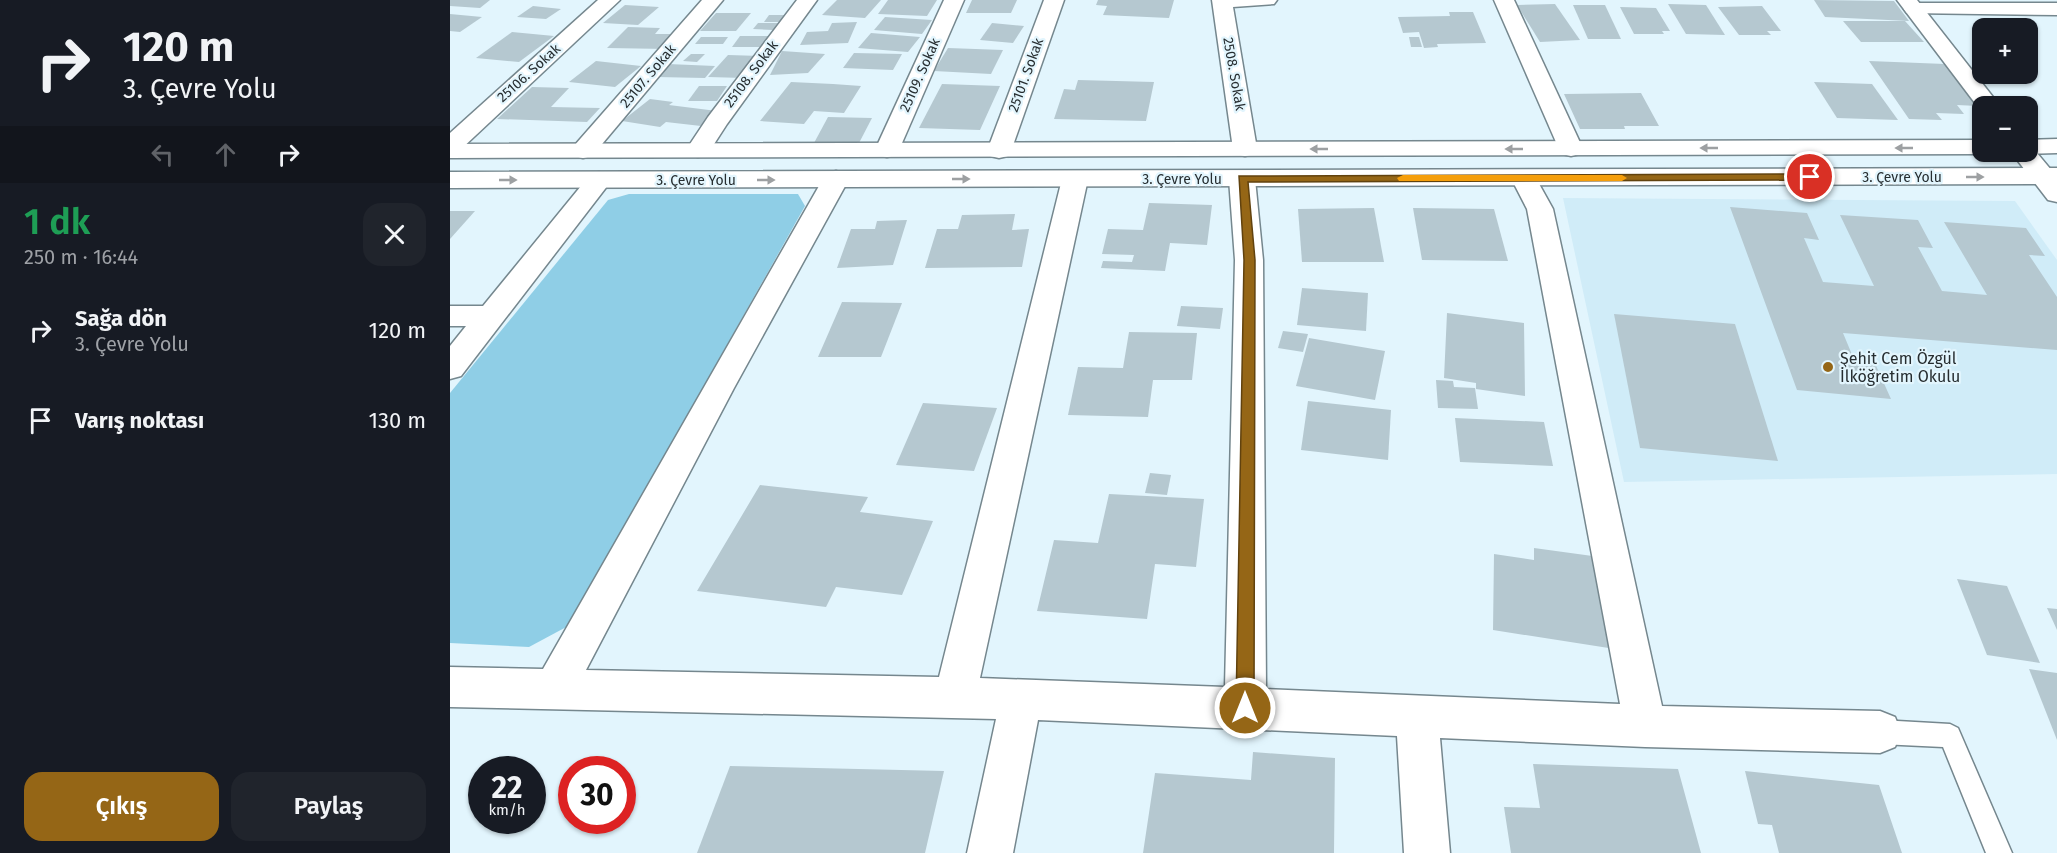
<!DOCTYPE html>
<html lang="tr">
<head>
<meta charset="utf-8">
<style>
  :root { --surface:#171b24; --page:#20242c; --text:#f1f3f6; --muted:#9ea1a6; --accent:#956616 }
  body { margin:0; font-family:"Fira Sans",sans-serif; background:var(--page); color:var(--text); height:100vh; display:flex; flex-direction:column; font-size:22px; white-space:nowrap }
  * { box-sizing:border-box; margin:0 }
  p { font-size:20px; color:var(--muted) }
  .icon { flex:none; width:33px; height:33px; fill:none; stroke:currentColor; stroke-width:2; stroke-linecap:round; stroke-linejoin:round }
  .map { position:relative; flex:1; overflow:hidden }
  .details { display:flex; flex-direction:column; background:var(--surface); width:450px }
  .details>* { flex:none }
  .hud { background:#171b24; color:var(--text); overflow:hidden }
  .fabs { position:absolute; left:1522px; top:18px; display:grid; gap:12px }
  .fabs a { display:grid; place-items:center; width:66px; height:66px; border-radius:12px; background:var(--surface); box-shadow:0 2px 4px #0004; font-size:30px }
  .speed { position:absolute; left:18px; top:756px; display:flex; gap:12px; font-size:30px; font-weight:700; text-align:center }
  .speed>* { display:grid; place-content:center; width:78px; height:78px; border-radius:50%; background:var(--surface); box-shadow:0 2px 4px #0004; line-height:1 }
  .speed small { font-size:15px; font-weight:400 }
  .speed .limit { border:9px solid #d22; background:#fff; color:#111 }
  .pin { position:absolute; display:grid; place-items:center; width:51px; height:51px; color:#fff; margin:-26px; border:3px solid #fff; border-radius:50%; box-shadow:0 2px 6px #0007 }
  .me { position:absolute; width:66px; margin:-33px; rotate:0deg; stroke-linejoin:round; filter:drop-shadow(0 0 4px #0008) }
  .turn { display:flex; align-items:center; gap:21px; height:126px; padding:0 24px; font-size:27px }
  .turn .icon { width:78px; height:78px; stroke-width:2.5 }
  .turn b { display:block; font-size:42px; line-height:51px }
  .lanes { display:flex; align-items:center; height:57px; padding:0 24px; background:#0003; justify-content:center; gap:30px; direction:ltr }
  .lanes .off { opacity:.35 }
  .round { display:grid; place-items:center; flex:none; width:63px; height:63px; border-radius:18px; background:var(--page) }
  .headline { display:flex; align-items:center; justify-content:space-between; height:102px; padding:0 24px }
  h1 { font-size:36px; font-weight:600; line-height:45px; color:#1e9e55 }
  .action { display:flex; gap:12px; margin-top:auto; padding:12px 24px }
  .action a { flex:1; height:69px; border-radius:18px; background:var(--accent); color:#fff; font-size:24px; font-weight:600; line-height:69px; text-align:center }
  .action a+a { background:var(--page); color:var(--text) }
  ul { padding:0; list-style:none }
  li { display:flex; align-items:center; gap:18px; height:90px; padding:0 24px }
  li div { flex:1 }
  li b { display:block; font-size:22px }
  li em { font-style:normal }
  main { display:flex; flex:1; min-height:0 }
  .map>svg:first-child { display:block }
  .built { fill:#d0ecf8 }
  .green { fill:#8fcee6 }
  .building { fill:#b5c8d0 }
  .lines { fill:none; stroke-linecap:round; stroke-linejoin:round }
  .service-casing { stroke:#75878e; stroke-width:3 }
  .minor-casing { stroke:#75878e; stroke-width:3 }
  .tertiary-casing { stroke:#75878e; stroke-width:3 }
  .secondary-casing { stroke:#75878e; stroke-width:3 }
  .service { fill:#fff; fill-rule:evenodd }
  .minor { fill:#fff; fill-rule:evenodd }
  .tertiary { fill:#fff; fill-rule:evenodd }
  .secondary { fill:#fff; fill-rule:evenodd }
  .oneway { fill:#9da0a2 }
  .route { fill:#956616; stroke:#61420e; stroke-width:1.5 }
  .slow { fill:#f59e0b }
  .poi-dot { fill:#956616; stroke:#e2f5fd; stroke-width:2 }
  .labels { text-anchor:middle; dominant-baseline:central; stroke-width:4.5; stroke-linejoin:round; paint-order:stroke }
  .far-street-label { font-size:14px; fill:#262d30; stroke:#e2f5fd }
  .poi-label { font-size:16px; fill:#262d30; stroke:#e2f5fd; text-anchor:start }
</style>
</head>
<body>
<main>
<section class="details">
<div class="hud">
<div class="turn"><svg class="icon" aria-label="right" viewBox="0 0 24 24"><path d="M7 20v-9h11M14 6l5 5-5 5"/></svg><div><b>120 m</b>3. Çevre Yolu</div></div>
<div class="lanes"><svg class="icon off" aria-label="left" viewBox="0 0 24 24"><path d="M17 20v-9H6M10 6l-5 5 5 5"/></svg><svg class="icon off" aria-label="ahead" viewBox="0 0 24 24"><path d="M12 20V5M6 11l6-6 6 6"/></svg><svg class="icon" aria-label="right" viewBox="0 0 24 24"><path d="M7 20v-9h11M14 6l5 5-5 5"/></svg></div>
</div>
<div class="headline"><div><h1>1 dk</h1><p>250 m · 16:44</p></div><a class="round"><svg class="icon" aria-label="close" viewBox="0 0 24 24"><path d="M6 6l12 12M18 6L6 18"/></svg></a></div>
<ul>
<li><svg class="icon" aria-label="right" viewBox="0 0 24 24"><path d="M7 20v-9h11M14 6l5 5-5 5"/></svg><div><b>Sağa dön</b><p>3. Çevre Yolu</p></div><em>120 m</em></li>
<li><svg class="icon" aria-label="arrive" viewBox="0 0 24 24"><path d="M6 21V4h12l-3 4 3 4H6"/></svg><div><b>Varış noktası</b></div><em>130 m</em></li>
</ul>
<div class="action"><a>Çıkış</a><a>Paylaş</a></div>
</section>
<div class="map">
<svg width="1607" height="853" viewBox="0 0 1607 853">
  <rect width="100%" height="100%" fill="#e2f5fd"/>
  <polygon class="built" points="1113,198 1565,201 1607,260 1607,474 1174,482"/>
  <polygon class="green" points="179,194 348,194 355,206 120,625 79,647 0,643 0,393 158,200"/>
  <g class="building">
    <polygon points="0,0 40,0 30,8 0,6"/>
    <polygon points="387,0 431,0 415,18 372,15"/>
    <polygon points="438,0 487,0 477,16 428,14"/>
    <polygon points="522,0 567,0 561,13 516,13"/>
    <polygon points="648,0 724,0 719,18 653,15 657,6 646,5"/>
    <polygon points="1364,0 1444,1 1459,21 1375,17"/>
    <polygon points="1105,4 1130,40 1090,42 1067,5"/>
    <polygon points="1218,4 1256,5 1275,35 1236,34"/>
    <polygon points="175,5 209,7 188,25 153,23"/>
    <polygon points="1123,5 1155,5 1171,39 1138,39"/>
    <polygon points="83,6 111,9 96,19 67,17"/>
    <polygon points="1312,6 1331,31 1317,31 1321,35 1289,35 1268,7"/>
    <polygon points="1170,7 1206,8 1220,31 1212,31 1214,34 1184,34"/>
    <polygon points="999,12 1023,12 1036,43 987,44 988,47 974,48 969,32 953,33 948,17 1000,16"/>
    <polygon points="266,13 301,13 286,31 250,31"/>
    <polygon points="0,14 32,17 10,32 0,31"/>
    <polygon points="319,15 337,15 333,22 314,22"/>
    <polygon points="435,17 482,20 472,34 424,30"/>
    <polygon points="1393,21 1455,21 1474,42 1411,42"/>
    <polygon points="407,22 398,43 350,45 357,32 378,31 382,23"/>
    <polygon points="308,23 328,23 323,30 303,29"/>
    <polygon points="542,23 574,26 563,43 530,40"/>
    <polygon points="178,27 210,28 205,34 231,34 217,49 157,48"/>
    <polygon points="62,32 104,36 69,62 26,58"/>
    <polygon points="421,33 470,37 458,52 408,48"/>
    <polygon points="290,36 326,36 319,47 282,47"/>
    <polygon points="251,37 278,37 273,44 245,44"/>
    <polygon points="959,37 969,37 972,47 961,47"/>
    <polygon points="498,48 553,50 541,74 484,71"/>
    <polygon points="332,51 375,54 358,73 320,75"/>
    <polygon points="404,53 452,54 443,70 393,68"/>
    <polygon points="241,54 255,54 247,62 233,61"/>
    <polygon points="278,55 311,56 294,78 258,77"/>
    <polygon points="146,61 191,66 165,87 119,82"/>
    <polygon points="1419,61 1495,64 1528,106 1507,105 1514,114 1486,113 1492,120 1459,119"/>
    <polygon points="218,64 265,66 255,78 207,77"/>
    <polygon points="628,80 704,82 696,121 604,119 614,89 625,90"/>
    <polygon points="341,82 383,84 411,86 394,113 364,111 354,124 310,121"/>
    <polygon points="1364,82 1422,84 1448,120 1387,118"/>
    <polygon points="492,84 550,86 530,130 469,128"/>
    <polygon points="249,86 277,86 267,101 238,101"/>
    <polygon points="82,87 119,88 101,107 150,108 137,122 47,119"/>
    <polygon points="1191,93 1209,126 1174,126 1175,129 1130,129 1114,94"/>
    <polygon points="200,99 223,102 219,105 267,111 251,126 216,122 210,127 172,121"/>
    <polygon points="378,117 422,118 409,143 364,143"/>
    <polygon points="699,203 762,205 757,245 720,243 715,271 651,268 653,261 682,262 684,255 652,254 658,229 693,230"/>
    <polygon points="1280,207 1357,213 1369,240 1354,238 1373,282 1424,286 1390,215 1468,220 1483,248 1468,247 1492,291 1537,295 1494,222 1576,228 1595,256 1579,255 1607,297 1607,350 1393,333 1403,357 1423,359 1441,399 1347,390"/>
    <polygon points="924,208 934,262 852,262 848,209"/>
    <polygon points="963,208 1044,209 1058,261 972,260"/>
    <polygon points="0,211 25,211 0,239"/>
    <polygon points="565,214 562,230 579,229 572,267 475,268 487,229 508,229 512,215"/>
    <polygon points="457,220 443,265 387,268 401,229 425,229 427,221"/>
    <polygon points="852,288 918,293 916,331 847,325"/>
    <polygon points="392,302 452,303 431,357 368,357"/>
    <polygon points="731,306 773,308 770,329 727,326"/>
    <polygon points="997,313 1074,323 1075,396 1026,389 1026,383 994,378"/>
    <polygon points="1164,314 1285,324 1328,461 1190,448"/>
    <polygon points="833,331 858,334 853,352 828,348"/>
    <polygon points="679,332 747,333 742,380 703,380 698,417 618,415 628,367 673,368"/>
    <polygon points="859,338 935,351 925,400 846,386"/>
    <polygon points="986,380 1003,381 1004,387 1025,388 1028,409 988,408"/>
    <polygon points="858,401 941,410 938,460 851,450"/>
    <polygon points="473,403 547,408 524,471 446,465"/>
    <polygon points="1005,418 1094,422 1103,466 1010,462"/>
    <polygon points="700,473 721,475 717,495 695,493"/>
    <polygon points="310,485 418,497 410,512 483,521 452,595 386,587 376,607 247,591"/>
    <polygon points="659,494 754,499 746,567 705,564 697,619 587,611 604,540 648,543"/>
    <polygon points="1084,548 1157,558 1165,649 1043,630 1044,554 1084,560"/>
    <polygon points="1507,579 1557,586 1590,663 1537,655"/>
    <polygon points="1597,608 1607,609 1607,630"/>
    <polygon points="1579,669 1607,673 1607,740"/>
    <polygon points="803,752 885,758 884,853 693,853 705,773 801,780"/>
    <polygon points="1083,764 1228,769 1251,853 1061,853 1054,807 1090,808"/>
    <polygon points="280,766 494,771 475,853 247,853"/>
    <polygon points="1295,771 1429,785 1452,853 1329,853 1322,825 1308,824"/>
  </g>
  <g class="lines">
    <g class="service-casing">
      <polygon id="service" points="1430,720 1500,724 1508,728 1562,853 1536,853 1493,747 1430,744 1422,740 1418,732 1422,724"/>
    </g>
    <g class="minor-casing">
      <g id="minor">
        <polygon points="148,0 170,0 9,151 0,153 0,133"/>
        <polygon points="252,0 273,0 142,156 133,158 124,156 121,151 124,146"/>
        <polygon points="347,0 367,0 277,124 257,155 248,157 239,155 236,150 258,117"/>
        <polygon points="494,0 514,0 449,150 446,155 437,157 428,155 425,150"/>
        <polygon points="594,0 614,0 561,151 558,156 549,158 540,156 537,151"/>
        <polygon points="762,0 827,0 824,4 783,7 807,149 804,154 795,156 786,154 783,149"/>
        <polygon points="1044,0 1064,0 1133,149 1130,154 1121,156 1112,154 1109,149"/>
        <polygon points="1464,3 1607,3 1607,15 1457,13 1454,9 1457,5"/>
        <polygon points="1074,170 1083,173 1103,209 1212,706 1430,711 1445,717 1451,732 1445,747 1430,753 1195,747 990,738 1000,853 954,853 947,736 588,720 563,853 517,853 546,719 0,707 0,667 93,669 373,179 377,174 386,171 395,174 399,179 284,388 136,670 489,677 612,179 616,174 625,171 634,174 638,179 530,678 775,687 785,260 779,179 783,174 792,171 801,174 805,179 813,260 816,689 1170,704 1077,209 1061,178 1065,173"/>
        <polygon points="149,172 158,175 162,180 158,185 11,376 0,379 0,346 16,326 0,326 0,306 33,306 140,175"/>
      </g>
    </g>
    <g class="tertiary-casing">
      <g id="tertiary">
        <polygon points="1447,0 1467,0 1550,106 1533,106 1533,111 1531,111"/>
        <polygon points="1578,146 1582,147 1607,177 1607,202 1598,200 1561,152 1578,152"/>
      </g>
    </g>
    <g class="secondary-casing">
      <g id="secondary">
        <polygon points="1607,139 1607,153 1578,154 1569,152 1578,152 1578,140"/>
        <polygon points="1533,140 1533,152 1542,152 1533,154 0,158 0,144"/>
        <polygon points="1607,168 1607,184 0,188 0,172"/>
      </g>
    </g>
    <use href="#service" class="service"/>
    <use href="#minor" class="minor"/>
    <use href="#tertiary" class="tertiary"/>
    <use href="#secondary" class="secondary"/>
  </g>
  <defs><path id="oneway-solid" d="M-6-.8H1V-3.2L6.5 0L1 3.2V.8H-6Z" transform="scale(1.5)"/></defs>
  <g class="oneway">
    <use href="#oneway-solid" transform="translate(1259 148) rotate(180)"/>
    <use href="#oneway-solid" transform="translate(1454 148) rotate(180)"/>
    <use href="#oneway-solid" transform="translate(869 149) rotate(180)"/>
    <use href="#oneway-solid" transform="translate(1064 149) rotate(180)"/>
    <use href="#oneway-solid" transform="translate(1525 177)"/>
    <use href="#oneway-solid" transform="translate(511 179)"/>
    <use href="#oneway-solid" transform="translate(58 180)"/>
    <use href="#oneway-solid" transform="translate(316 180)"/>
  </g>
  <polygon class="route" points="1360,174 1366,177 1364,180 798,182 805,260 804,708 801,714 795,716 789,714 786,708 794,260 789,176"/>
  <polygon class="slow" points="953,175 1172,175 1177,178 1172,181 949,181 947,178"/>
  <circle class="poi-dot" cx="1378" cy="367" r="6"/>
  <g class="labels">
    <g class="far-street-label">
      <text transform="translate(79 73) rotate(-42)">25106. Sokak</text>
      <text transform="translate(301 74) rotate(-53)">25108. Sokak</text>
      <text transform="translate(784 74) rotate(80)">2508. Sokak</text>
      <text transform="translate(470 75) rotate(-66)">25109. Sokak</text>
      <text transform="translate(576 75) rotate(-70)">25101. Sokak</text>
      <text transform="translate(198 76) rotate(-50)">25107. Sokak</text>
      <text x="1452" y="177">3. Çevre Yolu</text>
      <text x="732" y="179">3. Çevre Yolu</text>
      <text x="246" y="180">3. Çevre Yolu</text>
    </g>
    <g class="poi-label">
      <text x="1390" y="358">Şehit Cem Özgül<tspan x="1390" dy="18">İlköğretim Okulu</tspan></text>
    </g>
  </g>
</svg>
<div class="fabs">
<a>+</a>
<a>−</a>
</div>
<div class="speed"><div>22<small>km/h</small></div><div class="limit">30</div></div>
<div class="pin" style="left:1360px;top:177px;background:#d93025"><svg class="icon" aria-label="arrive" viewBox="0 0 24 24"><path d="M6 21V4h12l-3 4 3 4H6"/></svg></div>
<svg class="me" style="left:795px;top:708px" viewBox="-20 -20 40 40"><circle r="17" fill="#956616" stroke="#fff" stroke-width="3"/><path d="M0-11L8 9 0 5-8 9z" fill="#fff"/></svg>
</div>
</main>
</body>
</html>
